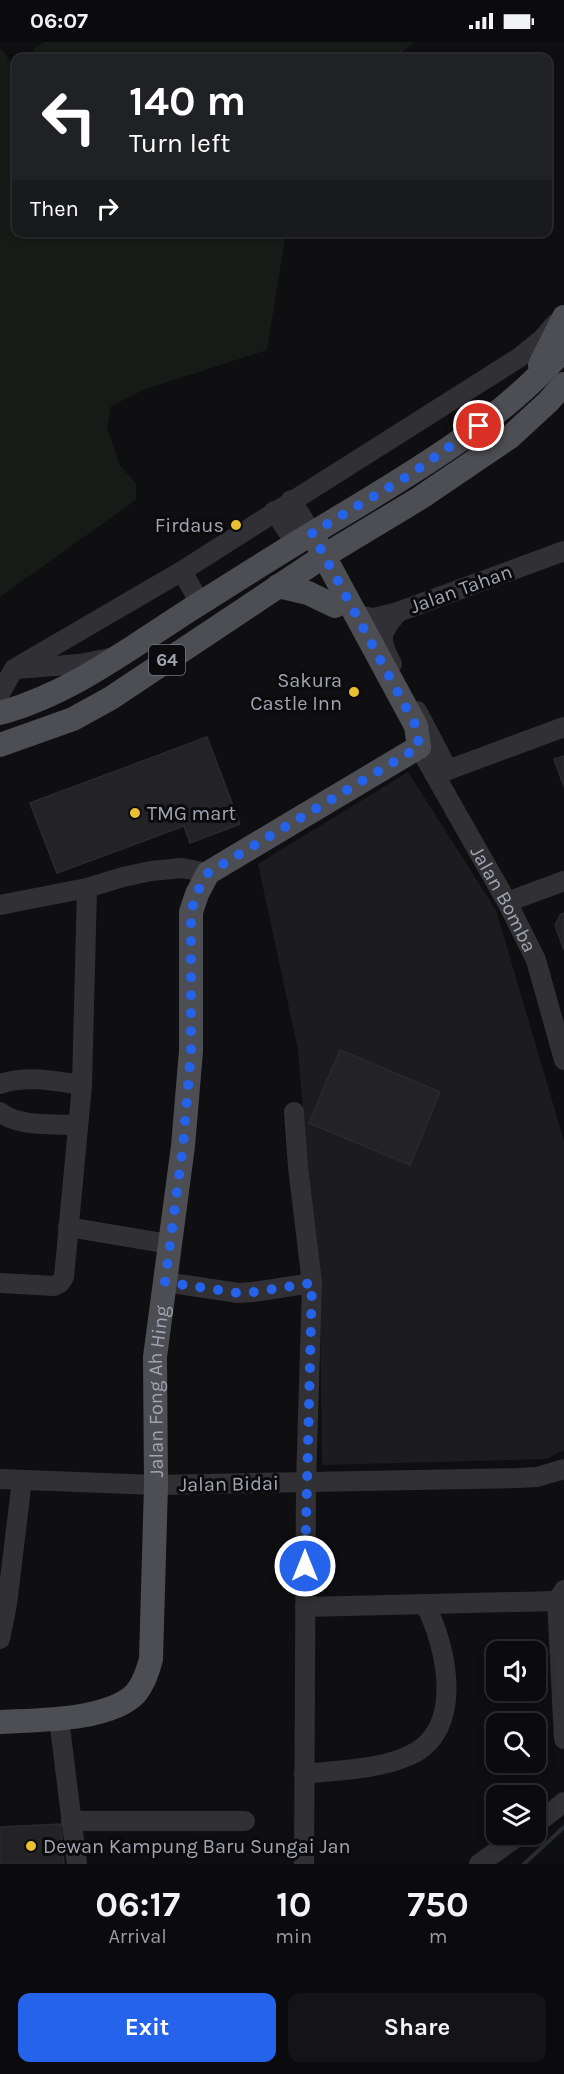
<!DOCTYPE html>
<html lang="en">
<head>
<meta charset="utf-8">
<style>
  :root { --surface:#0b0b0d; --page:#141416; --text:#f1f3f6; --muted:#9a9b9d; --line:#2b2b2e; --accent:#2563eb }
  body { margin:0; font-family:Karla,sans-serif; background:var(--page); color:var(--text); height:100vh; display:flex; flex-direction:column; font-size:22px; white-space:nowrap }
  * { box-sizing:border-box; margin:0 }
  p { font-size:20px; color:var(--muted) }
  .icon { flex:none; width:33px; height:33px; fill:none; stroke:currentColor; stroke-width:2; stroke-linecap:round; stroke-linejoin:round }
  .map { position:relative; height:1822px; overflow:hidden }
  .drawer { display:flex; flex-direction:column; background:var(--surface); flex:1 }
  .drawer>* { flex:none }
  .banner { position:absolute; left:12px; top:12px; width:540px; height:183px; border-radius:12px; box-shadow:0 3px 9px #0003,0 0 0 2px var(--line); background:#202124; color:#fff; overflow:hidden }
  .tools { position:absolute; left:486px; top:1599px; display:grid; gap:12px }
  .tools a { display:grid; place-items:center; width:60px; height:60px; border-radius:12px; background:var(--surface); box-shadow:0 3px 9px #0003,0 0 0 2px var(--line); font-size:30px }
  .pin { position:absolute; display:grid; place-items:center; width:51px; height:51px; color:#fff; margin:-26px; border:3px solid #fff; border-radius:50%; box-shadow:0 2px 6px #0007 }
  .me { position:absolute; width:66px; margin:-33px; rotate:0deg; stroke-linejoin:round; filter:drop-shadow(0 0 4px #0008) }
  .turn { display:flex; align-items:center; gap:21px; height:126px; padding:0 18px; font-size:27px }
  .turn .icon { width:78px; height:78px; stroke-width:2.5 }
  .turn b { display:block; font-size:42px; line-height:51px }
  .then { display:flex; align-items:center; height:57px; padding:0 18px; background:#0003; gap:12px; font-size:22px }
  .eta { display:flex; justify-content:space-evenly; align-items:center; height:102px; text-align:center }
  .eta b { font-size:36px; font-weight:700; line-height:42px }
  .button { display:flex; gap:12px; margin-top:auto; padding:12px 18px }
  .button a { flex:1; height:69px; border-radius:12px; background:var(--accent); color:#fff; font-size:24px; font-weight:700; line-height:69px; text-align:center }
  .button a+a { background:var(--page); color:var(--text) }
  .status { display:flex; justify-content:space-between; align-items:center; height:42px; padding:0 30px; background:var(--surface); direction:ltr }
  .status svg { height:16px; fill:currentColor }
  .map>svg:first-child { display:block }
  .built { fill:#1c1b1e }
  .green { fill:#161b17 }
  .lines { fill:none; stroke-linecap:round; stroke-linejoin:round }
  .stream { stroke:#272c33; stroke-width:4 }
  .building { fill:#232225; stroke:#2a292d; stroke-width:1.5 }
  .minor { stroke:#313135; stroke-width:20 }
  .major { stroke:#4d4d54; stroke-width:24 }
  .route { stroke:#2563eb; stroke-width:10; stroke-dasharray:0 18 }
  .poi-dot { fill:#e8bf30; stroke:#0b0a0c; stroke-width:2 }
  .labels { text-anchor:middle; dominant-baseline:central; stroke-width:6; stroke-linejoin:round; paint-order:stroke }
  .shield { fill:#0b0a0c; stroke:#747680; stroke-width:1.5 }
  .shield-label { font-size:18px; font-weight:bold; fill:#a1a4b1 }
  .poi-label { font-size:20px; fill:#a1a4b1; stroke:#0b0a0c; text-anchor:end }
  .street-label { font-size:20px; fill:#a1a4b1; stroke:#0b0a0c }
</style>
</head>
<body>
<div class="status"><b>06:07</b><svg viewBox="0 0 49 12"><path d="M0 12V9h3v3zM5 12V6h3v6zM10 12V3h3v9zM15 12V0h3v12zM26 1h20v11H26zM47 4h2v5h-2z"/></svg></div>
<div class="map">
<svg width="564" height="1822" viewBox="0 0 564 1822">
  <rect width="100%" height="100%" fill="#0f0f11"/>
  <polygon class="built" points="408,730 496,868 564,1099 564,1408 546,1417 322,1423 320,1276 298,1008 258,822"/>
  <g class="green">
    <polygon points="43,0 415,0 394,16 30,16 35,6"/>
    <polygon points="0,5 16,28 16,190 286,191 267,308 143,348 111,364 107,386 120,423 136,442 136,458 0,555"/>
  </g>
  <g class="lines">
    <polyline class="stream" points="524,1822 564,1785"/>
  </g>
  <g class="building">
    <polygon points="207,695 240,782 190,801 184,784 57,831 30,761"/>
    <polygon points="564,714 564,745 554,717"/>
    <polygon points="564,871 564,908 555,883 561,872"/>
    <polygon points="340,1008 440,1050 410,1123 309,1081"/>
    <polygon points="61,1782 64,1822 0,1822 0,1785"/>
  </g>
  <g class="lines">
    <g class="minor">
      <polyline points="291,458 312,491"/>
      <polyline points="274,469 296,502"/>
      <polyline points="182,529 200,561"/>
      <polyline points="356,573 374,576 398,570 564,509"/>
      <path d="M 392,622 C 378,596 380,592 398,570"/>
      <polyline points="17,627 79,622 110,616"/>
      <polyline points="0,651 14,627 182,529 520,315 542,297 555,282"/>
      <polyline points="417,669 448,728"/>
      <path id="s1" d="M 419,705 L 507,860 L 536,918 L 564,1018"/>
      <polyline points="437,732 564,685"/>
      <polyline points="507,860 564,839"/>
      <polyline points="0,863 87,846 123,835 151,829 182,826 208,831"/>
      <path d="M 0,1042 C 28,1033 54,1039 82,1043"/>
      <path d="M 0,1070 C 17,1085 56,1082 78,1083"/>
      <polyline points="294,1070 298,1125 312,1241 306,1441 304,1822"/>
      <polyline points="68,1185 169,1202"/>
      <polyline points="165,1240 238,1251 253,1250 312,1241"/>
      <polyline points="0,1241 54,1244 60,1241 64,1235 82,1043 87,846"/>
      <polyline points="0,1437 156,1443 518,1436 537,1435 564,1427"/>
      <polyline points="564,1548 557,1559 564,1697"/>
      <polyline points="305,1565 557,1559"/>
      <polyline points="0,1597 7,1562 22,1438"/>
      <polyline points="59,1677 77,1822"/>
      <path d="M 304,1732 C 338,1728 377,1728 408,1714 C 466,1690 447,1605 425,1562"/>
      <polyline points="71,1779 245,1779"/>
      <polyline points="536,1782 564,1760"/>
      <polyline points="479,1822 521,1792"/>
    </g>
    <g class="major">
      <polyline points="540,323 564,275"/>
      <polyline points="317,501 416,684 419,705"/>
      <polyline points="278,544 308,551 335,564"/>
      <path d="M 0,671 C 77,650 140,598 207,557 C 248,531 289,505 331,480 C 414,430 499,381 564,307"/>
      <polyline points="0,703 73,677 111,656 324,514 420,456 510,395 548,360 564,342"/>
      <path id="s2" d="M 0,1680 C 36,1678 110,1679 136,1651 C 144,1641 148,1629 151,1617 L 156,1443 L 155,1315 L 183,1104 L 191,1009 L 191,870 L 197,852 L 208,831 L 419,705"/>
    </g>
  </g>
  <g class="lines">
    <polyline class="route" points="305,1524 312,1241 254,1250 238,1251 165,1240 183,1104 191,1009 191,870 196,852 208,831 419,705 416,684 312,491 408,434 479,384"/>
  </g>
  <g class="poi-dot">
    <circle cx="236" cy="483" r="6"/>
    <circle cx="354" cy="650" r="6"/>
    <circle cx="135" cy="771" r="6"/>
    <circle cx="31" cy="1804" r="6"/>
  </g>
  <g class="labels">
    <rect class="shield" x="149" y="603" width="36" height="30" rx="4.5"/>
    <g class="shield-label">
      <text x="167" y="618">64</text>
    </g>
    <g class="poi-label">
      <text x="224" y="483">Firdaus</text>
      <text x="342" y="638">Sakura<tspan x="342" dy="23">Castle Inn</tspan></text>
      <text x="147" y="771" text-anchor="start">TMG mart</text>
      <text x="43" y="1804" text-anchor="start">Dewan Kampung Baru Sungai Jan</text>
    </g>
    <g class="street-label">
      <text transform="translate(461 547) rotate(-20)">Jalan Tahan</text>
      <text stroke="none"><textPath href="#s1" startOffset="174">Jalan Bomba</textPath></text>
      <text stroke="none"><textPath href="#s2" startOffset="447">Jalan Fong Ah Hing</textPath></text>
      <text transform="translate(229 1442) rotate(-1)">Jalan Bidai</text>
    </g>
  </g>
</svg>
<div class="tools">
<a><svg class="icon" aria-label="sound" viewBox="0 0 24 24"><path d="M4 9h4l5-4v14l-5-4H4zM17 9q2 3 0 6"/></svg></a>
<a><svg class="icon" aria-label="search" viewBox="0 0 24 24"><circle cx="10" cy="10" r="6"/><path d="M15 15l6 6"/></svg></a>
<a><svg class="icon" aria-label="layers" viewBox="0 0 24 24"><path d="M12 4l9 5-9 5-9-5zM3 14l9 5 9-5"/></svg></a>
</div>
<div class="pin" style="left:479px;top:384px;background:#d93025"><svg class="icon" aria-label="arrive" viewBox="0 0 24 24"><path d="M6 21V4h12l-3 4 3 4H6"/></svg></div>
<svg class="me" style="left:305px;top:1524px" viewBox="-20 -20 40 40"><circle r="17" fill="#2563eb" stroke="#fff" stroke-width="3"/><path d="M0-11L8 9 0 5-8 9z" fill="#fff"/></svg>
<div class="banner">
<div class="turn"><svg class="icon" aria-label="left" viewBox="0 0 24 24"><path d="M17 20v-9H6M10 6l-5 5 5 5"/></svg><div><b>140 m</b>Turn left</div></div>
<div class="then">Then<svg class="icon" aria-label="right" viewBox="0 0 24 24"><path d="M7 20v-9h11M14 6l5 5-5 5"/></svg></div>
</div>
</div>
<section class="drawer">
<div class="eta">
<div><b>06:17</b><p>Arrival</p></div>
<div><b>10</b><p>min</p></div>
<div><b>750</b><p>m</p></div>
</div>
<div class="button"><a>Exit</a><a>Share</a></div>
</section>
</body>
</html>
